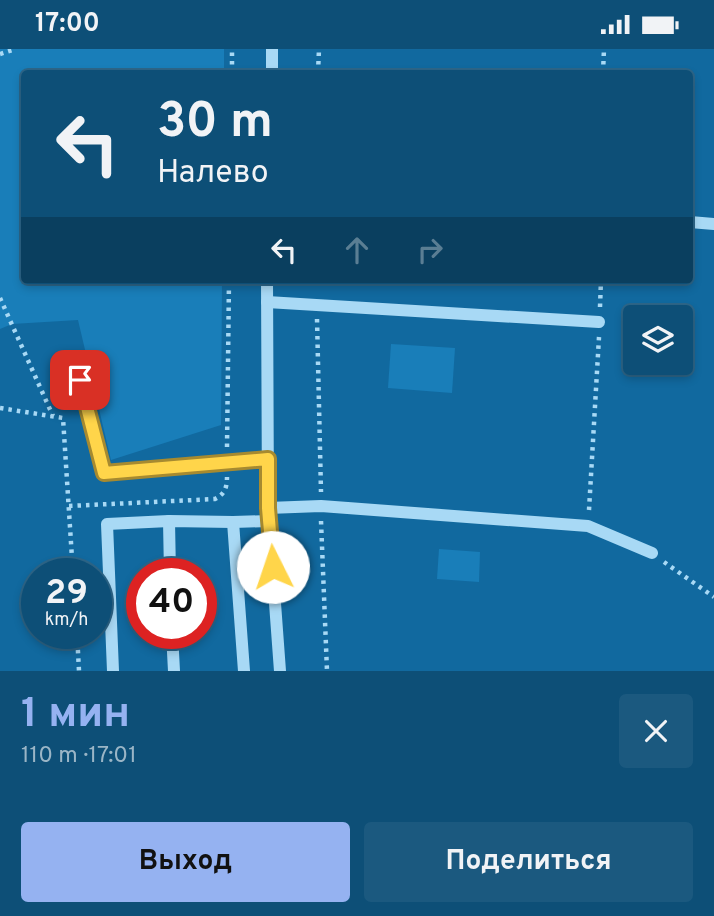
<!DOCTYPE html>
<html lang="ru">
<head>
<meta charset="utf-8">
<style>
  :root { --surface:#0d4f77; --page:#1b597f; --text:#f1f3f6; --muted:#9ab5c6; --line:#2d6689; --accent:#95b2f1 }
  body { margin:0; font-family:Overpass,sans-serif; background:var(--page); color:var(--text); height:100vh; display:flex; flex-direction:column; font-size:26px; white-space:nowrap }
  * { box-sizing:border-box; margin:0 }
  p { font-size:23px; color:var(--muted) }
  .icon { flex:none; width:38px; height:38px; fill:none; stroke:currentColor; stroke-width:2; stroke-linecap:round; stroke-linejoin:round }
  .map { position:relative; height:622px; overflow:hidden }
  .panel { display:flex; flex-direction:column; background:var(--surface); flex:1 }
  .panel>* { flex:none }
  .guide { position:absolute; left:21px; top:21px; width:672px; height:214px; border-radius:7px; box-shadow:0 4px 10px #0003,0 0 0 2px var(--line); background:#0d4f77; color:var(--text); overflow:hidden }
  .tools { position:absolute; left:623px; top:256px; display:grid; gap:14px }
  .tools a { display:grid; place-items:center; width:70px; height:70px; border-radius:7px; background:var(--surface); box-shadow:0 4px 10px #0003,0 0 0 2px var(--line); font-size:35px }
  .speed { position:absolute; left:21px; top:509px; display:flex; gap:14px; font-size:35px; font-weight:700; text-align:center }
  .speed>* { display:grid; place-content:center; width:91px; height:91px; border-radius:50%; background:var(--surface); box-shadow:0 4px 10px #0003,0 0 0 2px var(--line); line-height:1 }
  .speed small { font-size:18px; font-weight:400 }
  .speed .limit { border:10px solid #d22; background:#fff; color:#111 }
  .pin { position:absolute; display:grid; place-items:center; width:60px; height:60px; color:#fff; margin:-30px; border-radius:14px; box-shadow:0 4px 10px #0006 }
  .me { position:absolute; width:77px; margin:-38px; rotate:356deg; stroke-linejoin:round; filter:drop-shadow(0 0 5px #0008) }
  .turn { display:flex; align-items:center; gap:24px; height:147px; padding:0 21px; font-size:32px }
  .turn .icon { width:91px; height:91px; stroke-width:2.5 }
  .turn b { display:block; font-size:49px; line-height:60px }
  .lanes { display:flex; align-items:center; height:66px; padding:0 21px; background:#0003; justify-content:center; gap:35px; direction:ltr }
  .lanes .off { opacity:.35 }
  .round { display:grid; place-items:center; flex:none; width:74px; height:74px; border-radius:7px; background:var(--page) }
  .overview { display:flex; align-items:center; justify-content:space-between; height:119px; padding:0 21px }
  h1 { font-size:42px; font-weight:700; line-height:52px; color:var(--accent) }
  .button { display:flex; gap:14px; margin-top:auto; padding:14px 21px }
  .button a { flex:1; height:80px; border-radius:7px; background:var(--accent); color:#111; font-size:28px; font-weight:700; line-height:80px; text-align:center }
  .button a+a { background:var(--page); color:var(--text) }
  .status { display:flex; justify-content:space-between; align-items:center; height:49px; padding:0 35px; background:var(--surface); direction:ltr }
  .status svg { height:19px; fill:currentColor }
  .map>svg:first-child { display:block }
  .green { fill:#197eb9 }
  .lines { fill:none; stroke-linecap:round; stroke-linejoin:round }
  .path { stroke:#a8d9f5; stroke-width:4.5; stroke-dasharray:3.5 5; stroke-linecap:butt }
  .minor { stroke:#a8d9f5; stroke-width:12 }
  .route-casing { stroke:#a68a30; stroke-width:18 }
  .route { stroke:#ffd54a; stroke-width:12 }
</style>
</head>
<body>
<div class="status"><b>17:00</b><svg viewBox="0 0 49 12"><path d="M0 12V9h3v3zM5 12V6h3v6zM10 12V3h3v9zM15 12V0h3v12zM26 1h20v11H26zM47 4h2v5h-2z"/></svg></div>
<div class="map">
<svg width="714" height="622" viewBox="0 0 714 622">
  <rect width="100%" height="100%" fill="#11699f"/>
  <g class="green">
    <polygon points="0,0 224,0 224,24 24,24 24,231 222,231 221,376 111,411 78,271 12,275 0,280"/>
    <polygon points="391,295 455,299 452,344 388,339"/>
    <polygon points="439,500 480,503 479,533 437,530"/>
  </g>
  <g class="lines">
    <g class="path">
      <polyline points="0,5 16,0"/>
      <polyline points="232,24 232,0"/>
      <polyline points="318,24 319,0"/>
      <polyline points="603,24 604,0"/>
      <polyline points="0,249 53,367"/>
      <polyline points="600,258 601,231"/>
      <polyline points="317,270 321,443"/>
      <polyline points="0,359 63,369 73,525"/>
      <polyline points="227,398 229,231"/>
      <path d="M 69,457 L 215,450 C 225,445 227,438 227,428"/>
      <polyline points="589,461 599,288"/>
      <polyline points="321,472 327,622"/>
      <polyline points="664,513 714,548"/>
      <polyline points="77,584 79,622"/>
    </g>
    <g class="minor">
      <polyline points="272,24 272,0"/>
      <polyline points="690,173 714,175"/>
      <polyline points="267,231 268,459 280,622"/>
      <polyline points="267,253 599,273"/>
      <polyline points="74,308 104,424 268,410"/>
      <polyline points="268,459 321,457 588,477 652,504"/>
      <polyline points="169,472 170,525"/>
      <polyline points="233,473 244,622"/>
      <polyline points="172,584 174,622"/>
      <polyline points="113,622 107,475 169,472 233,473 269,472"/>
    </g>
  </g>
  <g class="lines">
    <g class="route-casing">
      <polyline id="route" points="80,331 104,424 268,410 268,459 273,518"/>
    </g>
    <use href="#route" class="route"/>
  </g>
</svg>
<div class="tools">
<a><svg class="icon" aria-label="layers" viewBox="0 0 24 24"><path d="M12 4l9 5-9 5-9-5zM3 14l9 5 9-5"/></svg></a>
</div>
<div class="speed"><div>29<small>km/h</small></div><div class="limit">40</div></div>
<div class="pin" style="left:80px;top:331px;background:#d93025"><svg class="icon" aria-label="arrive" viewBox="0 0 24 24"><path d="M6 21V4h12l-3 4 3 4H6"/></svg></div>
<svg class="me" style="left:273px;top:518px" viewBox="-20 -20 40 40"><circle r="19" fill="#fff"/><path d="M0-13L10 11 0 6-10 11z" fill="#ffd54a"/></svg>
<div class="guide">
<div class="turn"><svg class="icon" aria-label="left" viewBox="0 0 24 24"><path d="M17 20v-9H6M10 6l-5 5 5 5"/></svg><div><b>30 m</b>Налево</div></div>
<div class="lanes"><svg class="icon" aria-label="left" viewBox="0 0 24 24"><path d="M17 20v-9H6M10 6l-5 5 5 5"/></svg><svg class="icon off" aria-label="ahead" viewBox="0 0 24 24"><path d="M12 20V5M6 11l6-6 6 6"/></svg><svg class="icon off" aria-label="right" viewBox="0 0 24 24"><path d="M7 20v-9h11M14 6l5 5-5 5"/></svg></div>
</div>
</div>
<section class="panel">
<div class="overview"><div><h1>1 мин</h1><p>110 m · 17:01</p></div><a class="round"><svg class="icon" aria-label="close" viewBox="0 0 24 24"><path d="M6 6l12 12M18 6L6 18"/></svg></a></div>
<div class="button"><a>Выход</a><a>Поделиться</a></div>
</section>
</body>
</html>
